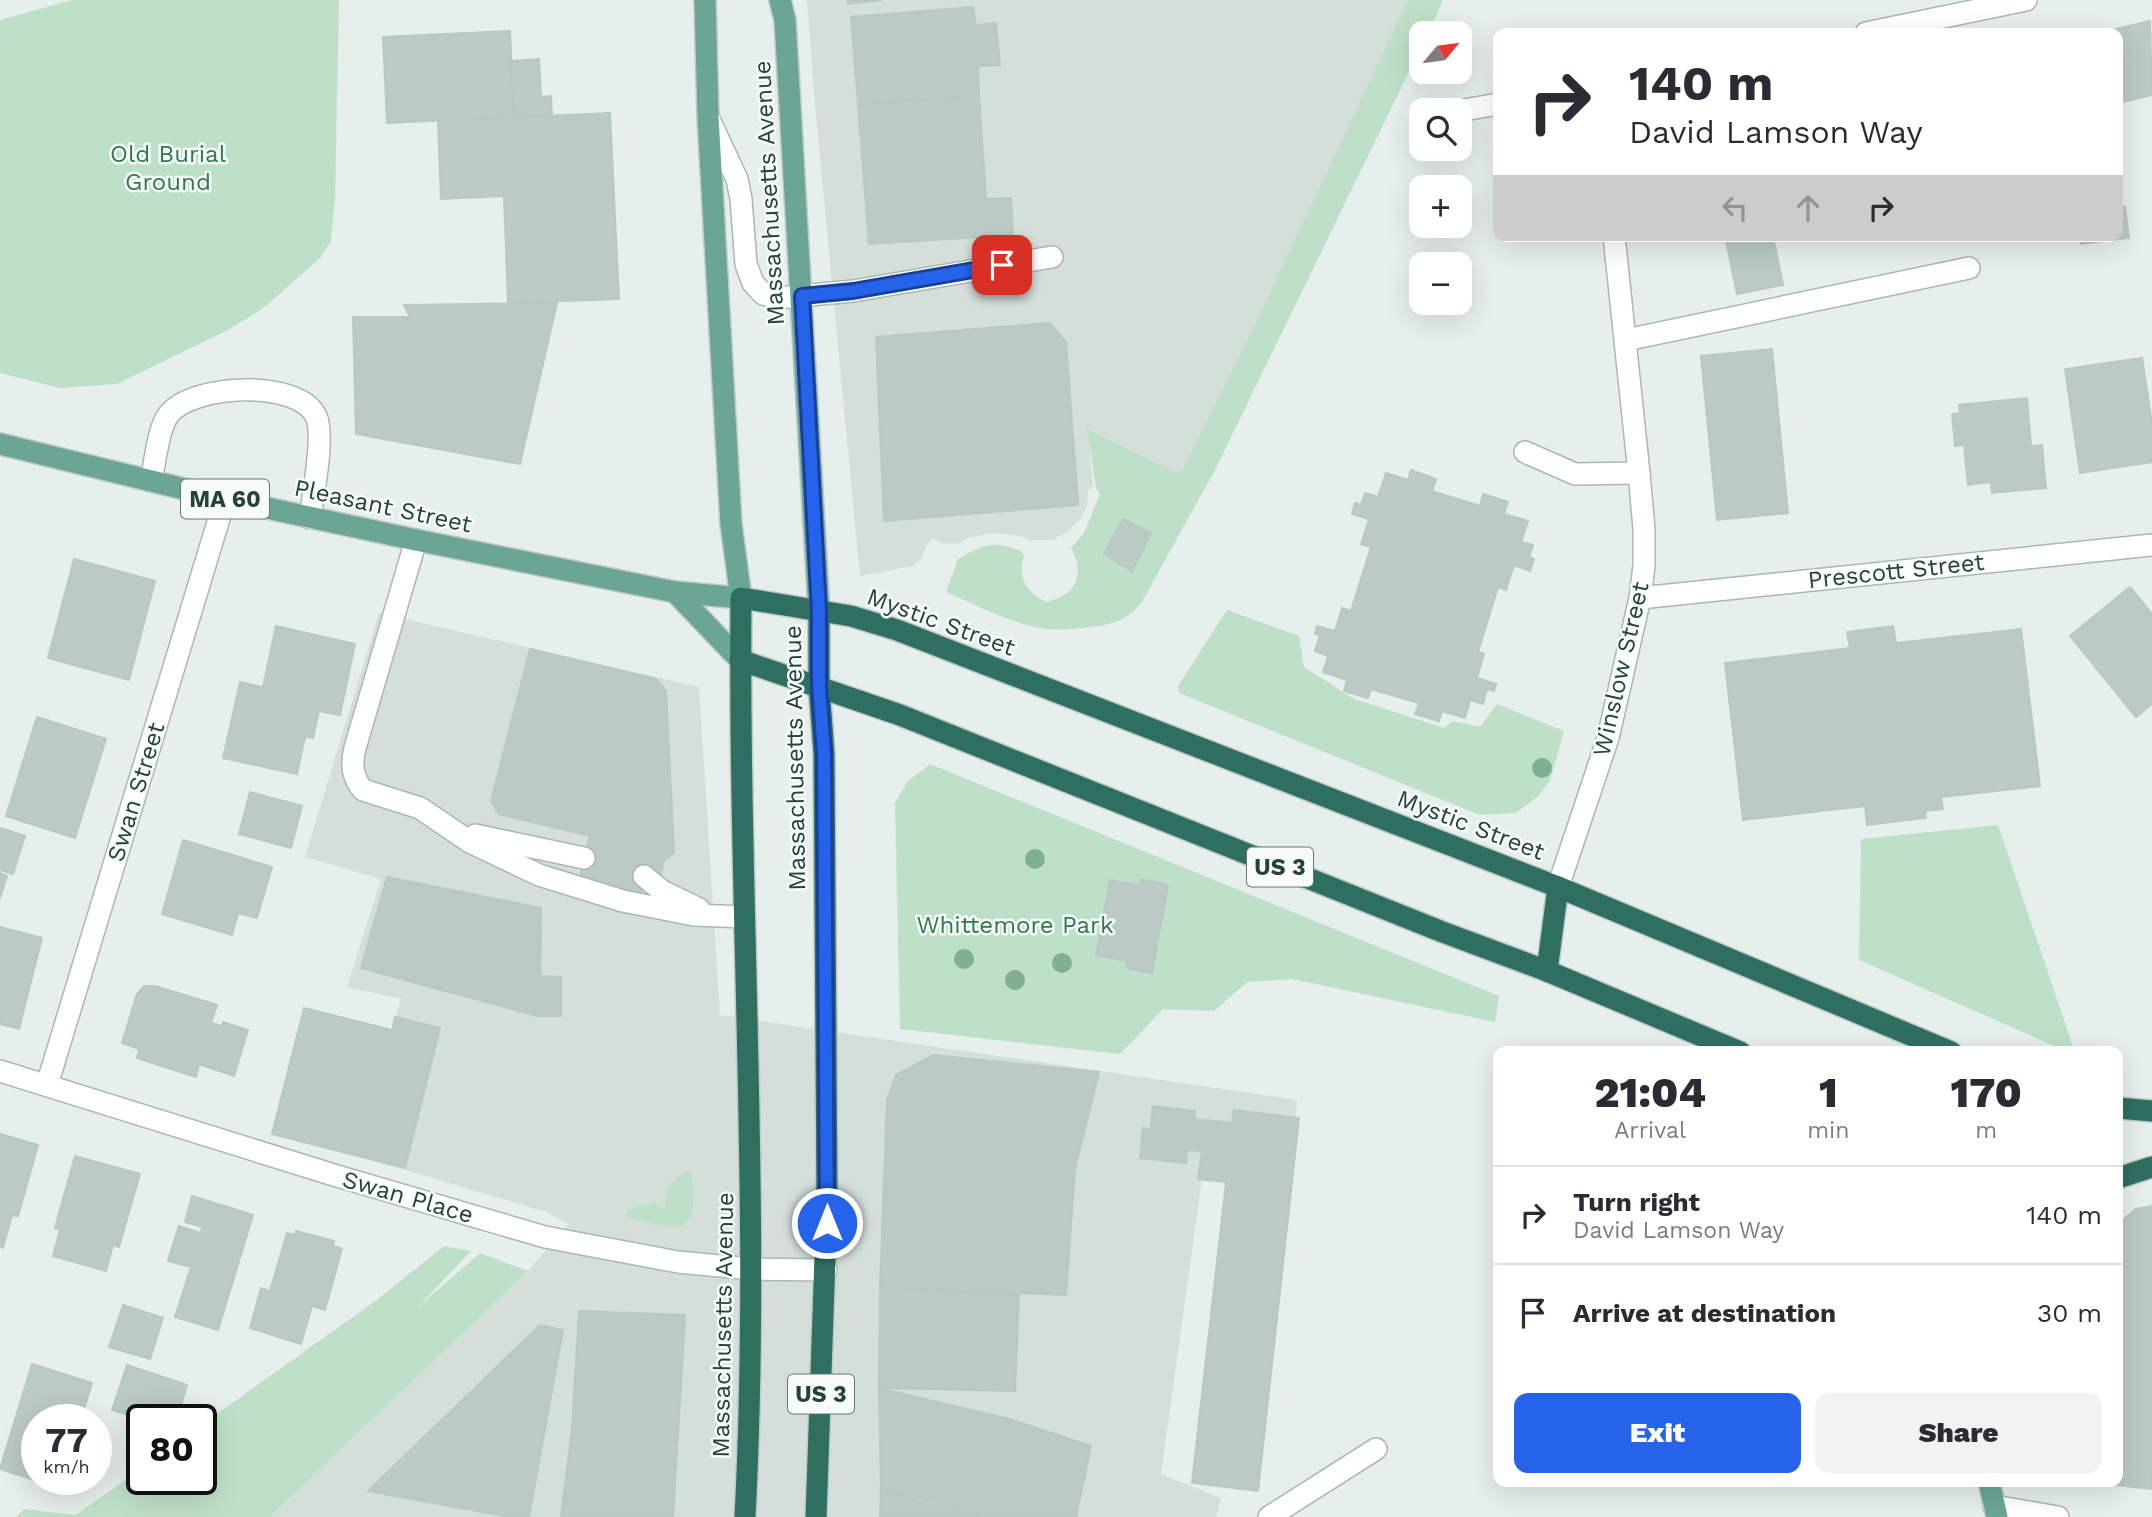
<!DOCTYPE html>
<html lang="en">
<head>
<meta charset="utf-8">
<style>
  :root { --surface:#fff; --page:#f2f2f3; --text:#2b2b33; --muted:#7c7c81; --line:#e1e1e2; --accent:#2563eb }
  body { margin:0; font-family:"Work Sans",sans-serif; background:var(--page); color:var(--text); height:100vh; display:flex; flex-direction:column; font-size:26px; white-space:nowrap }
  * { box-sizing:border-box; margin:0 }
  p { font-size:23px; color:var(--muted) }
  .icon { flex:none; width:38px; height:38px; fill:none; stroke:currentColor; stroke-width:2; stroke-linecap:round; stroke-linejoin:round }
  .map { position:relative; flex:1; overflow:hidden }
  .sheet { position:absolute; left:1493px; top:1046px; width:630px; height:441px; display:flex; flex-direction:column; background:var(--surface); border-radius:14px; box-shadow:0 7px 28px #0002 }
  .sheet>* { flex:none }
  .banner { position:absolute; left:1493px; top:28px; width:630px; height:214px; border-radius:14px; box-shadow:0 7px 28px #0002; background:#fff; color:var(--text); overflow:hidden }
  .needle { width:46px; rotate:61deg }
  .buttons { position:absolute; left:1409px; top:21px; display:grid; gap:14px }
  .buttons a { display:grid; place-items:center; width:63px; height:63px; border-radius:14px; background:var(--surface); box-shadow:0 7px 28px #0002; font-size:35px }
  .speed { position:absolute; left:21px; top:1404px; display:flex; gap:14px; font-size:35px; font-weight:700; text-align:center }
  .speed>* { display:grid; place-content:center; width:91px; height:91px; border-radius:50%; background:var(--surface); box-shadow:0 7px 28px #0002; line-height:1 }
  .speed small { font-size:18px; font-weight:400 }
  .speed .limit { border:4px solid #111; border-radius:10px; background:#fff; color:#111 }
  .pin { position:absolute; display:grid; place-items:center; width:60px; height:60px; color:#fff; margin:-30px; border-radius:14px; box-shadow:0 4px 10px #0006 }
  .me { position:absolute; width:77px; margin:-38px; rotate:0deg; stroke-linejoin:round; filter:drop-shadow(0 0 5px #0008) }
  .turn { display:flex; align-items:center; gap:24px; height:147px; padding:0 21px; font-size:32px }
  .turn .icon { width:91px; height:91px; stroke-width:2.5 }
  .turn b { display:block; font-size:49px; line-height:60px }
  .lanes { display:flex; align-items:center; height:66px; padding:0 21px; background:#0003; justify-content:center; gap:35px; direction:ltr }
  .lanes .off { opacity:.35 }
  .eta { display:flex; justify-content:space-evenly; align-items:center; height:119px; text-align:center }
  .eta b { font-size:42px; font-weight:800; line-height:49px }
  .button { display:flex; gap:14px; margin-top:auto; padding:14px 21px }
  .button a { flex:1; height:80px; border-radius:14px; background:var(--accent); color:#fff; font-size:28px; font-weight:800; line-height:80px; text-align:center }
  .button a+a { background:var(--page); color:var(--text) }
  ul { padding:0; list-style:none }
  li { display:flex; align-items:center; gap:21px; height:98px; padding:0 21px; border-top:2px solid var(--line) }
  li div { flex:1 }
  li b { display:block; font-size:26px }
  li em { font-style:normal }
  .map>svg:first-child { display:block }
  .built { fill:#d4dfda }
  .green { fill:#bfe0c8 }
  .building { fill:#bbcac4; stroke:#b8c9c2; stroke-width:2 }
  .lines { fill:none; stroke-linecap:round; stroke-linejoin:round }
  .lane-casing { stroke:#a8b8b2; stroke-width:24 }
  .street-casing { stroke:#a8b8b2; stroke-width:24 }
  .primary-casing { stroke:#c2cac8; stroke-width:24 }
  .highway-casing { stroke:#c2cac8; stroke-width:24 }
  .lane { stroke:#fff; stroke-width:21 }
  .street { stroke:#fff; stroke-width:21 }
  .primary { stroke:#6aa596; stroke-width:21 }
  .highway { stroke:#2f6f62; stroke-width:21 }
  .tree { fill:#80af93 }
  .route-casing { stroke:#184099; stroke-width:18 }
  .route { stroke:#2563eb; stroke-width:12 }
  .labels { text-anchor:middle; dominant-baseline:central; stroke-width:5; stroke-linejoin:round; paint-order:stroke }
  .shield { fill:#f7fbf9; stroke:#637a73; stroke-width:2 }
  .shield-label { font-size:23px; font-weight:bold; fill:#24423a }
  .park-label { font-size:24px; fill:#2d7a4b; stroke:#f7fbf9 }
  .street-label { font-size:24px; fill:#24423a; stroke:#f7fbf9 }
</style>
</head>
<body>
<div class="map">
<svg width="2152" height="1517" viewBox="0 0 2152 1517">
  <rect width="100%" height="100%" fill="#e6efeb"/>
  <g class="built">
    <polygon points="807,0 1408,0 1276,282 1180,474 1088,428 1093,487 1088,491 1087,506 1081,518 1069,530 1053,540 1030,540 1015,535 992,533 969,538 960,543 945,544 932,539 927,545 920,560 913,566 860,576 815,105"/>
    <polygon points="379,613 699,687 720,1015 1297,1100 1288,1186 1202,1179 1161,1474 1221,1498 1216,1517 270,1517 528,1271 568,1224 546,1212 365,1158 392,1030 401,999 347,987 381,879 305,857"/>
  </g>
  <g class="green">
    <polygon points="72,0 339,0 335,198 331,241 320,258 266,306 230,329 117,384 60,388 0,373 0,20"/>
    <path d="M 1408,0 L 1443,0 L 1428,33 L 1421,33 L 1421,47 L 1217,466 L 1142,602 C 1129,619 1112,625 1091,627 C 1077,629 1061,630 1047,629 C 1013,625 977,605 946,592 L 958,559 C 983,544 994,540 1021,551 L 1024,557 C 1017,579 1027,592 1046,602 C 1076,595 1086,575 1071,548 L 1084,533 L 1100,494 L 1096,488 L 1087,428 L 1180,474 L 1258,318 Z"/>
    <polygon points="1227,610 1299,636 1304,667 1354,699 1444,728 1453,721 1480,727 1497,704 1564,731 1550,781 1537,797 1516,813 1480,815 1179,693 1178,686"/>
    <polygon points="930,764 1499,996 1495,1022 1292,979 1247,982 1214,1011 1163,1009 1120,1054 900,1029 895,803 907,782"/>
    <polygon points="1998,825 2075,1052 2068,1052 1859,960 1861,839"/>
    <path d="M 691,1170 C 700,1239 683,1233 625,1216 L 629,1209 L 655,1202 L 660,1209 L 666,1208 C 663,1189 674,1176 691,1170 Z"/>
    <polygon points="444,1246 471,1251 417,1308 480,1253 528,1271 270,1517 16,1517 24,1509 76,1515 142,1468 142,1479 201,1479 201,1425 374,1302"/>
  </g>
  <g class="building">
    <polygon points="847,0 881,0 848,4"/>
    <polygon points="973,7 976,25 996,23 1000,65 978,66 979,96 858,104 851,17"/>
    <polygon points="2150,21 2152,95 2118,103 2118,33 2104,32"/>
    <polygon points="510,31 514,117 387,123 383,37"/>
    <polygon points="539,59 541,97 551,96 552,116 514,117 510,61"/>
    <polygon points="979,96 986,199 1011,198 1013,235 869,244 858,104"/>
    <polygon points="610,113 619,299 508,303 504,196 441,199 438,121"/>
    <polygon points="2125,207 2129,238 2081,244 2080,236 2118,236 2118,208"/>
    <polygon points="1725,236 1773,236 1783,285 1737,294"/>
    <polygon points="557,303 520,464 356,434 353,317 410,317 404,305"/>
    <polygon points="1050,323 1066,342 1078,505 884,521 876,337"/>
    <polygon points="1772,349 1788,513 1717,520 1701,356"/>
    <polygon points="2142,358 2152,423 2152,462 2080,473 2065,369"/>
    <polygon points="2027,398 2031,446 2042,445 2046,488 1992,493 1991,482 1968,485 1964,445 1955,446 1952,414 1960,413 1959,405"/>
    <polygon points="1411,470 1436,479 1432,491 1480,506 1483,494 1508,502 1504,514 1528,521 1521,542 1533,545 1529,557 1534,559 1530,571 1514,565 1506,590 1498,587 1478,652 1484,654 1477,678 1496,684 1494,691 1487,689 1483,704 1470,700 1465,718 1442,711 1439,721 1415,714 1419,703 1371,689 1368,698 1344,691 1347,680 1323,672 1328,656 1315,651 1320,635 1315,634 1317,626 1335,631 1342,608 1351,611 1371,547 1361,544 1369,519 1352,514 1355,503 1361,505 1365,493 1378,497 1386,473 1408,480"/>
    <polygon points="1123,519 1151,533 1132,571 1104,554"/>
    <polygon points="74,559 155,581 129,680 48,658"/>
    <polygon points="2130,587 2152,614 2152,704 2136,717 2070,636"/>
    <polygon points="276,626 355,644 340,715 319,711 313,738 305,737 297,774 223,758 240,682 263,687"/>
    <polygon points="1893,626 1896,643 2021,629 2040,786 1941,797 1943,809 1925,811 1926,818 1867,825 1865,806 1743,820 1725,663 1850,648 1847,632"/>
    <polygon points="530,649 656,679 666,691 674,853 664,860 661,874 645,871 639,903 578,885 590,836 499,814 491,801"/>
    <polygon points="37,717 106,739 75,838 6,816"/>
    <polygon points="250,792 302,806 291,848 239,834"/>
    <polygon points="0,828 25,836 13,874 0,870"/>
    <polygon points="183,840 272,867 257,918 238,913 232,935 162,914"/>
    <polygon points="0,873 7,876 0,898"/>
    <polygon points="387,877 541,908 540,976 561,977 561,1016 538,1016 361,968"/>
    <polygon points="1141,879 1168,885 1152,973 1126,968 1127,961 1096,955 1110,880 1140,886"/>
    <polygon points="0,927 42,938 19,1029 0,1024"/>
    <polygon points="144,986 155,986 217,1005 211,1023 222,1026 223,1022 248,1030 234,1076 199,1064 196,1077 137,1058 139,1049 122,1043 137,994"/>
    <polygon points="304,1008 392,1030 395,1017 440,1028 405,1168 272,1134"/>
    <polygon points="933,1055 1099,1072 1075,1169 1066,1295 880,1288 887,1100 896,1075"/>
    <polygon points="1153,1106 1195,1111 1194,1119 1232,1123 1234,1110 1299,1118 1258,1491 1192,1483 1226,1182 1198,1179 1202,1151 1187,1150 1186,1163 1140,1158 1143,1128 1151,1129"/>
    <polygon points="0,1134 38,1145 18,1216 12,1215 3,1248 0,1247"/>
    <polygon points="75,1156 140,1174 119,1247 113,1245 106,1271 53,1256 60,1230 55,1228"/>
    <polygon points="192,1196 253,1215 218,1330 175,1317 191,1267 168,1261 179,1226 200,1233 203,1227 185,1222"/>
    <polygon points="2152,1206 2152,1489 2087,1482 2118,1482 2118,1224 2136,1209"/>
    <polygon points="296,1231 334,1241 333,1246 342,1249 325,1310 312,1306 301,1344 250,1328 261,1288 270,1291 287,1233 295,1235"/>
    <polygon points="880,1288 1019,1295 1015,1391 879,1388"/>
    <polygon points="123,1305 163,1318 150,1359 109,1347"/>
    <polygon points="579,1311 685,1315 673,1517 561,1517 572,1430"/>
    <polygon points="540,1325 563,1330 529,1517 510,1517 368,1491"/>
    <polygon points="32,1364 92,1383 81,1419 37,1419 37,1479 62,1479 59,1488 0,1469"/>
    <polygon points="127,1365 187,1385 177,1419 142,1419 112,1410"/>
    <polygon points="879,1388 1009,1419 1091,1446 1076,1517 987,1517 881,1488"/>
    <polygon points="881,1488 918,1501 982,1517 880,1517"/>
  </g>
  <g class="lines">
    <g class="lane-casing">
      <g id="lane">
        <polyline points="1626,340 1969,268"/>
        <polyline points="1525,452 1575,474 1639,473"/>
        <path d="M 151,481 C 155,463 158,427 169,414 C 193,384 298,379 316,416 C 325,435 313,495 310,518"/>
        <path d="M 416,540 L 355,748 C 351,764 352,777 363,790 L 420,808 L 470,842 L 539,875 L 623,901 L 694,915 L 744,917"/>
        <polyline points="475,835 584,858"/>
        <polyline points="644,876 662,891 699,909"/>
      </g>
    </g>
    <g class="street-casing">
      <g id="street">
        <polyline points="1866,33 2026,0"/>
        <polyline points="1464,110 1498,104"/>
        <polyline points="708,117 737,179 741,199 746,264 753,283 763,294 778,298 853,291 1052,257"/>
        <polyline points="1640,598 2152,545"/>
        <polyline points="1558,887 1608,738 1640,598 1644,566 1644,529 1639,473 1614,236"/>
        <polyline points="0,1071 337,1176 545,1237 678,1262 752,1269 826,1270"/>
        <polyline points="47,1085 225,499"/>
        <polyline points="1994,1506 2058,1517"/>
        <polyline points="1269,1517 1376,1449"/>
      </g>
    </g>
    <g class="primary-casing">
      <g id="primary">
        <polyline points="780,0 785,20 819,611"/>
        <polyline points="0,444 225,499 416,540 675,592 741,598 731,524 708,117 705,0"/>
        <polyline points="675,592 740,660"/>
        <polyline points="1989,1482 1997,1517"/>
      </g>
    </g>
    <g class="highway-casing">
      <g id="highway">
        <polyline points="740,660 900,715 1440,931 1547,971 1740,1052"/>
        <polyline points="1547,971 1558,887"/>
        <polyline points="2118,1108 2152,1111"/>
        <polyline points="2118,1178 2152,1167"/>
        <path d="M 745,1517 C 761,1211 738,904 741,598 L 851,616 L 897,630 L 1558,887 L 1951,1052"/>
        <polyline points="816,1517 827,1199 824,754 819,686 819,611"/>
      </g>
    </g>
    <use href="#lane" class="lane"/>
    <use href="#street" class="street"/>
    <use href="#primary" class="primary"/>
    <use href="#highway" class="highway"/>
  </g>
  <g class="tree">
    <circle cx="1542" cy="768" r="10"/>
    <circle cx="1035" cy="859" r="10"/>
    <circle cx="964" cy="959" r="10"/>
    <circle cx="1062" cy="963" r="10"/>
    <circle cx="1015" cy="980" r="10"/>
  </g>
  <g class="lines">
    <g class="route-casing">
      <polyline id="route" points="827,1223 824,754 819,686 819,611 802,296 853,291 1002,265"/>
    </g>
    <use href="#route" class="route"/>
  </g>
  <g class="labels">
    <g class="shield">
      <rect x="181" y="479.5" width="88" height="39" rx="5"/>
      <rect x="1247" y="847.5" width="66" height="39" rx="5"/>
      <rect x="788" y="1374.5" width="66" height="39" rx="5"/>
    </g>
    <g class="shield-label">
      <text x="225" y="499">MA 60</text>
      <text x="1280" y="867">US 3</text>
      <text x="821" y="1394">US 3</text>
    </g>
    <g class="park-label">
      <text x="168" y="154">Old Burial<tspan x="168" dy="28">Ground</tspan></text>
      <text x="1015" y="925">Whittemore Park</text>
    </g>
    <g class="street-label">
      <text transform="translate(769 193) rotate(-93)">Massachusetts Avenue</text>
      <text transform="translate(383 506) rotate(12)">Pleasant Street</text>
      <text transform="translate(1896 571) rotate(-6)">Prescott Street</text>
      <text transform="translate(941 622) rotate(20)">Mystic Street</text>
      <text transform="translate(1621 669) rotate(-77)">Winslow Street</text>
      <text transform="translate(795 758) rotate(-91)">Massachusetts Avenue</text>
      <text transform="translate(136 792) rotate(-73)">Swan Street</text>
      <text transform="translate(1471 825) rotate(21)">Mystic Street</text>
      <text transform="translate(408 1197) rotate(16)">Swan Place</text>
      <text transform="translate(723 1325) rotate(-89)">Massachusetts Avenue</text>
    </g>
  </g>
</svg>
<div class="buttons">
<a><svg class="needle" viewBox="-14 -14 28 28"><path d="M0-13l5 13h-10z" fill="#e53935"/><path d="M0 13l5-13h-10z" fill="#7c7c81"/></svg></a>
<a><svg class="icon" aria-label="search" viewBox="0 0 24 24"><circle cx="10" cy="10" r="6"/><path d="M15 15l6 6"/></svg></a>
<a>+</a>
<a>−</a>
</div>
<div class="speed"><div>77<small>km/h</small></div><div class="limit">80</div></div>
<div class="pin" style="left:1002px;top:265px;background:#d93025"><svg class="icon" aria-label="arrive" viewBox="0 0 24 24"><path d="M6 21V4h12l-3 4 3 4H6"/></svg></div>
<svg class="me" style="left:827px;top:1223px" viewBox="-20 -20 40 40"><circle r="17" fill="#2563eb" stroke="#fff" stroke-width="3"/><path d="M0-11L8 9 0 5-8 9z" fill="#fff"/></svg>
<div class="banner">
<div class="turn"><svg class="icon" aria-label="right" viewBox="0 0 24 24"><path d="M7 20v-9h11M14 6l5 5-5 5"/></svg><div><b>140 m</b>David Lamson Way</div></div>
<div class="lanes"><svg class="icon off" aria-label="left" viewBox="0 0 24 24"><path d="M17 20v-9H6M10 6l-5 5 5 5"/></svg><svg class="icon off" aria-label="ahead" viewBox="0 0 24 24"><path d="M12 20V5M6 11l6-6 6 6"/></svg><svg class="icon" aria-label="right" viewBox="0 0 24 24"><path d="M7 20v-9h11M14 6l5 5-5 5"/></svg></div>
</div>
<section class="sheet">
<div class="eta">
<div><b>21:04</b><p>Arrival</p></div>
<div><b>1</b><p>min</p></div>
<div><b>170</b><p>m</p></div>
</div>
<ul>
<li><svg class="icon" aria-label="right" viewBox="0 0 24 24"><path d="M7 20v-9h11M14 6l5 5-5 5"/></svg><div><b>Turn right</b><p>David Lamson Way</p></div><em>140 m</em></li>
<li><svg class="icon" aria-label="arrive" viewBox="0 0 24 24"><path d="M6 21V4h12l-3 4 3 4H6"/></svg><div><b>Arrive at destination</b></div><em>30 m</em></li>
</ul>
<div class="button"><a>Exit</a><a>Share</a></div>
</section>
</div>
</body>
</html>
